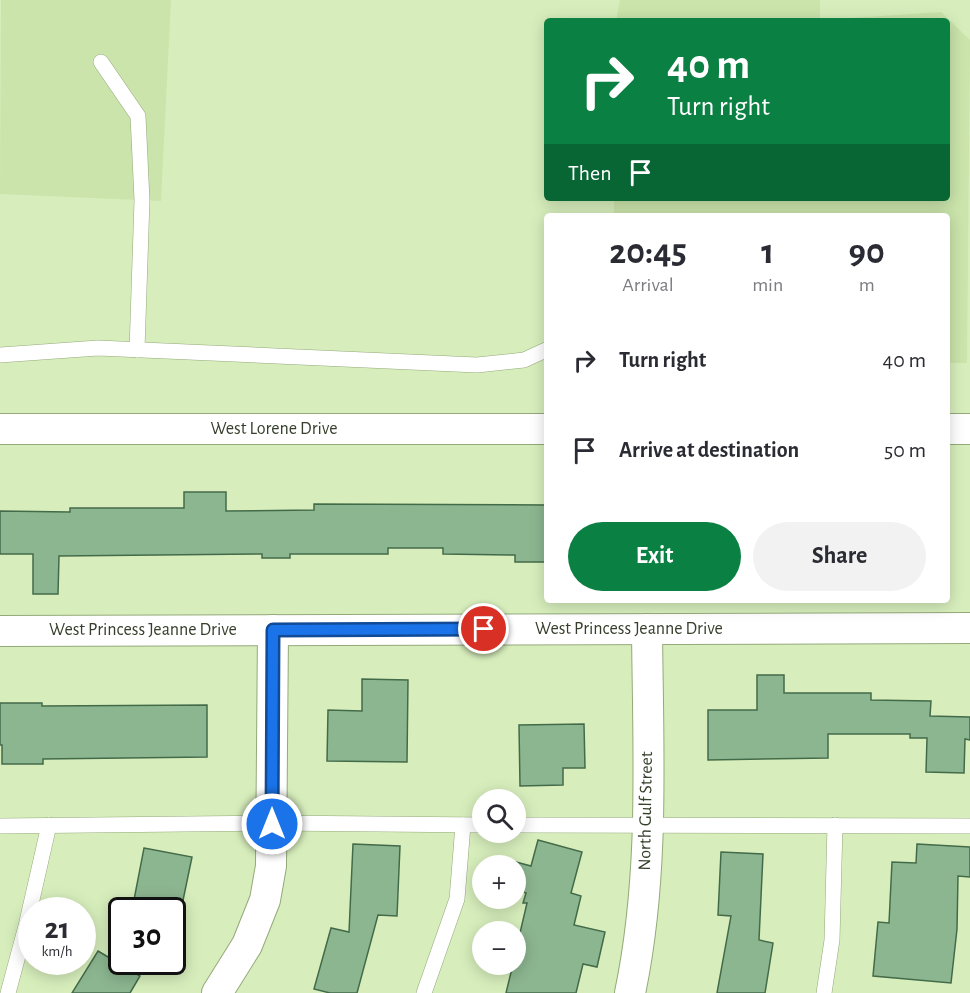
<!DOCTYPE html>
<html lang="en">
<head>
<meta charset="utf-8">
<style>
  :root { --surface:#fff; --page:#f2f2f3; --text:#2b2b33; --muted:#7c7c81; --accent:#0b8043 }
  body { margin:0; font-family:"Alegreya Sans",sans-serif; background:var(--page); color:var(--text); height:100vh; display:flex; flex-direction:column; font-size:22px; white-space:nowrap }
  * { box-sizing:border-box; margin:0 }
  p { font-size:20px; color:var(--muted) }
  .icon { flex:none; width:33px; height:33px; fill:none; stroke:currentColor; stroke-width:2; stroke-linecap:round; stroke-linejoin:round }
  .map { position:relative; flex:1; overflow:hidden }
  .details { position:absolute; left:544px; top:213px; width:406px; height:390px; display:flex; flex-direction:column; background:var(--surface); border-radius:6px; box-shadow:0 3px 15px #0003 }
  .details>* { flex:none }
  .guide { position:absolute; left:544px; top:18px; width:406px; height:183px; border-radius:6px; box-shadow:0 3px 15px #0003; background:#0b8043; color:#fff; overflow:hidden }
  .fabs { position:absolute; left:472px; top:789px; display:grid; gap:12px }
  .fabs a { display:grid; place-items:center; width:54px; height:54px; border-radius:50%; background:var(--surface); box-shadow:0 3px 15px #0003; font-size:30px }
  .speed { position:absolute; left:18px; top:897px; display:flex; gap:12px; font-size:30px; font-weight:700; text-align:center }
  .speed>* { display:grid; place-content:center; width:78px; height:78px; border-radius:50%; background:var(--surface); box-shadow:0 3px 15px #0003; line-height:1 }
  .speed small { font-size:15px; font-weight:400 }
  .speed .limit { border:3px solid #111; border-radius:9px; background:#fff; color:#111 }
  .pin { position:absolute; display:grid; place-items:center; width:51px; height:51px; color:#fff; margin:-26px; border:3px solid #fff; border-radius:50%; box-shadow:0 2px 6px #0007 }
  .me { position:absolute; width:66px; margin:-33px; rotate:0deg; stroke-linejoin:round; filter:drop-shadow(0 0 4px #0008) }
  .turn { display:flex; align-items:center; gap:21px; height:126px; padding:0 24px; font-size:27px }
  .turn .icon { width:78px; height:78px; stroke-width:2.5 }
  .turn b { display:block; font-size:42px; line-height:51px }
  .then { display:flex; align-items:center; height:57px; padding:0 24px; background:#0003; gap:12px; font-size:22px }
  .eta { display:flex; justify-content:space-evenly; align-items:center; height:102px; text-align:center }
  .eta b { font-size:36px; font-weight:700; line-height:42px }
  .cta { display:flex; gap:12px; margin-top:auto; padding:12px 24px }
  .cta a { flex:1; height:69px; border-radius:36px; background:var(--accent); color:#fff; font-size:24px; font-weight:700; line-height:69px; text-align:center }
  .cta a+a { background:var(--page); color:var(--text) }
  ul { padding:0; list-style:none }
  li { display:flex; align-items:center; gap:18px; height:90px; padding:0 24px }
  li div { flex:1 }
  li b { display:block; font-size:22px }
  li em { font-style:normal }
  .map>svg:first-child { display:block }
  .built { fill:#cae4ab }
  .building { fill:#8cb690; stroke:#446b49; stroke-width:1.5 }
  .lines { fill:none; stroke-linecap:round; stroke-linejoin:round }
  .service-casing { stroke:#94a97a; stroke-width:16 }
  .minor-casing { stroke:#94a97a; stroke-width:32 }
  .service { stroke:#fff; stroke-width:15 }
  .minor { stroke:#fff; stroke-width:30 }
  .route-casing { stroke:#114b97; stroke-width:15 }
  .route { stroke:#1a73e8; stroke-width:10 }
  .labels { text-anchor:middle; dominant-baseline:central; stroke-width:4.5; stroke-linejoin:round; paint-order:stroke }
  .street-label { font-size:18px; fill:#363f2b; stroke:#fff }
</style>
</head>
<body>
<div class="map">
<svg width="970" height="993" viewBox="0 0 970 993">
  <rect width="100%" height="100%" fill="#d7eebc"/>
  <g class="built">
    <polygon points="1,0 171,0 161,201 0,194"/>
    <polygon points="620,0 820,0 820,20 941,12 970,40 967,363 948,363 948,216 614,216 614,198 948,198 948,21 616,21"/>
  </g>
  <g class="building">
    <polygon points="184,492 226,492 226,511 314,510 314,504 548,505 548,562 515,562 515,555 443,554 443,548 388,548 388,554 290,554 290,558 262,558 262,554 59,556 58,594 33,594 33,554 0,554 0,511 70,512 70,508 184,508"/>
    <polygon points="757,675 784,675 784,693 871,693 871,700 931,701 930,716 970,717 970,740 965,739 964,773 926,772 927,738 910,738 910,734 828,734 828,758 708,760 708,710 757,710"/>
    <polygon points="362,679 408,680 407,762 327,761 328,710 362,711"/>
    <polygon points="0,703 42,703 42,706 207,705 207,757 43,759 43,764 2,764 2,745 0,745"/>
    <polygon points="584,724 585,768 563,768 563,785 520,786 519,725"/>
    <polygon points="538,840 582,852 571,893 581,896 574,925 605,932 597,967 583,964 576,993 506,993 513,964 516,964 516,950 527,903 523,903 526,893 516,890 516,862 531,866"/>
    <polygon points="353,844 400,846 397,916 378,915 357,993 330,993 314,989 331,928 349,932"/>
    <polygon points="917,844 970,847 970,877 958,876 957,929 951,983 873,976 878,922 889,923 892,862 916,863"/>
    <polygon points="144,848 192,857 181,910 132,910"/>
    <polygon points="721,852 763,854 759,940 773,943 765,993 717,993 731,916 718,915"/>
    <polygon points="98,951 140,976 130,993 72,993"/>
  </g>
  <g class="lines">
    <g class="service-casing">
      <g id="service">
        <polyline points="101,62 138,116 142,200 137,350"/>
        <polyline points="0,355 98,348 477,365 524,360 548,349"/>
        <polyline points="516,825 970,826"/>
        <polyline points="0,826 272,823 483,825"/>
        <polyline points="8,993 26,926 49,825"/>
        <polyline points="424,993 457,899 463,825"/>
        <polyline points="824,993 832,940 835,825"/>
      </g>
    </g>
    <g class="minor-casing">
      <g id="minor">
        <polyline points="0,429 548,429"/>
        <polyline points="948,429 970,429"/>
        <polyline points="0,631 970,628"/>
        <polyline points="217,993 247,945 265,900 271,866 273,630"/>
        <path d="M 630,993 C 655,874 648,750 647,629"/>
      </g>
    </g>
    <use href="#service" class="service"/>
    <use href="#minor" class="minor"/>
  </g>
  <g class="lines">
    <g class="route-casing">
      <polyline id="route" points="272,824 273,630 484,629"/>
    </g>
    <use href="#route" class="route"/>
  </g>
  <g class="labels">
    <g class="street-label">
      <text x="274" y="429">West Lorene Drive</text>
      <text x="629" y="629">West Princess Jeanne Drive</text>
      <text x="143" y="630">West Princess Jeanne Drive</text>
      <text transform="translate(646 811) rotate(-89)">North Gulf Street</text>
    </g>
  </g>
</svg>
<div class="fabs">
<a><svg class="icon" aria-label="search" viewBox="0 0 24 24"><circle cx="10" cy="10" r="6"/><path d="M15 15l6 6"/></svg></a>
<a>+</a>
<a>−</a>
</div>
<div class="speed"><div>21<small>km/h</small></div><div class="limit">30</div></div>
<div class="pin" style="left:484px;top:629px;background:#d93025"><svg class="icon" aria-label="arrive" viewBox="0 0 24 24"><path d="M6 21V4h12l-3 4 3 4H6"/></svg></div>
<svg class="me" style="left:272px;top:824px" viewBox="-20 -20 40 40"><circle r="17" fill="#1a73e8" stroke="#fff" stroke-width="3"/><path d="M0-11L8 9 0 5-8 9z" fill="#fff"/></svg>
<div class="guide">
<div class="turn"><svg class="icon" aria-label="right" viewBox="0 0 24 24"><path d="M7 20v-9h11M14 6l5 5-5 5"/></svg><div><b>40 m</b>Turn right</div></div>
<div class="then">Then<svg class="icon" aria-label="arrive" viewBox="0 0 24 24"><path d="M6 21V4h12l-3 4 3 4H6"/></svg></div>
</div>
<section class="details">
<div class="eta">
<div><b>20:45</b><p>Arrival</p></div>
<div><b>1</b><p>min</p></div>
<div><b>90</b><p>m</p></div>
</div>
<ul>
<li><svg class="icon" aria-label="right" viewBox="0 0 24 24"><path d="M7 20v-9h11M14 6l5 5-5 5"/></svg><div><b>Turn right</b></div><em>40 m</em></li>
<li><svg class="icon" aria-label="arrive" viewBox="0 0 24 24"><path d="M6 21V4h12l-3 4 3 4H6"/></svg><div><b>Arrive at destination</b></div><em>50 m</em></li>
</ul>
<div class="cta"><a>Exit</a><a>Share</a></div>
</section>
</div>
</body>
</html>
